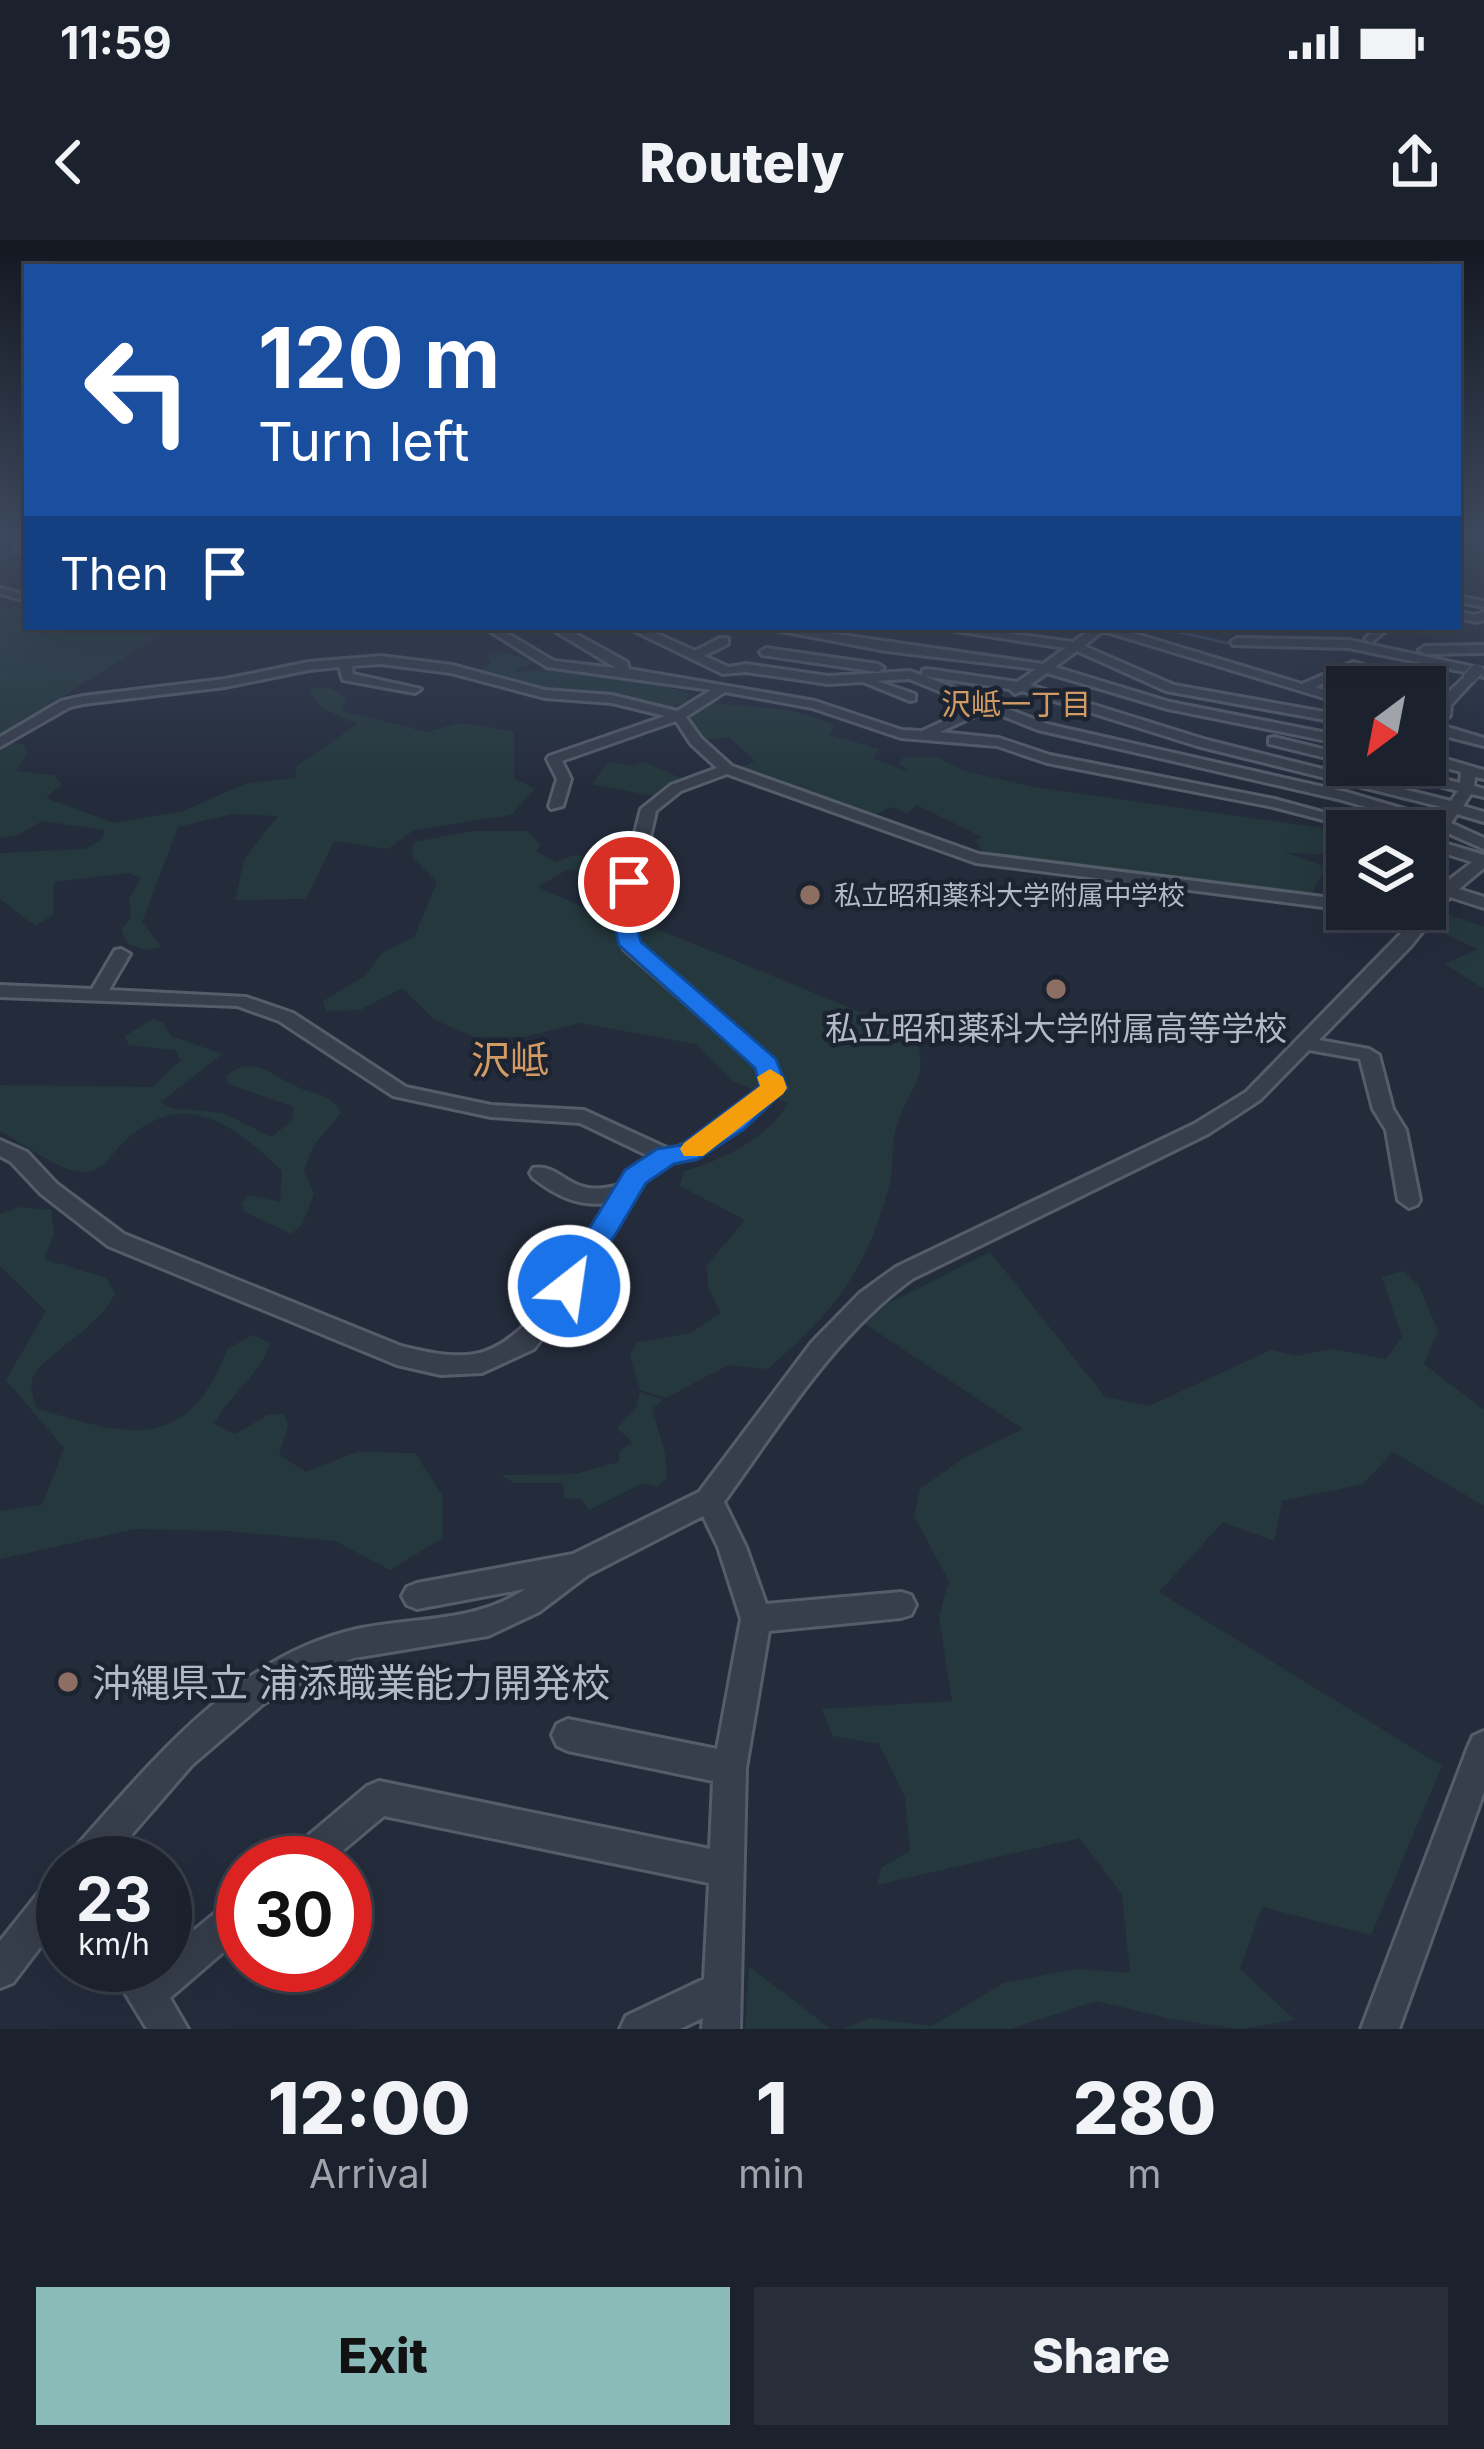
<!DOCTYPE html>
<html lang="en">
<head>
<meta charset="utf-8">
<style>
  :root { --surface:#1b212d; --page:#282e39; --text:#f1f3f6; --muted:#a0a3aa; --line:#393e49; --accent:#8bbbb9 }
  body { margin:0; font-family:Inter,"Noto Sans JP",sans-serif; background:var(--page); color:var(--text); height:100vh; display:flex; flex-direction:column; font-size:45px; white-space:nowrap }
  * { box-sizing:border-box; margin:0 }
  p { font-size:39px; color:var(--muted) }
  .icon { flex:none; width:66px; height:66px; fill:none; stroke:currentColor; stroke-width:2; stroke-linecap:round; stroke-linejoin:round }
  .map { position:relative; height:1789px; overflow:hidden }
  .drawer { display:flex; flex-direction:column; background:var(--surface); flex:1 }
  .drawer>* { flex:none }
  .hud { position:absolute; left:24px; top:24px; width:1437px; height:366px; border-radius:0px; box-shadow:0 12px 48px #0002,0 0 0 3px var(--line); background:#1a4fa0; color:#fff; overflow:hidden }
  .needle { width:78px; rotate:212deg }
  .buttons { position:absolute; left:1326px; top:426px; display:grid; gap:24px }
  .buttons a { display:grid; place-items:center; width:120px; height:120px; border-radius:0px; background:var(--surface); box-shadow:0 12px 48px #0002,0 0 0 3px var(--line); font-size:60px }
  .speed { position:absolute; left:36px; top:1596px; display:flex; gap:24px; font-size:60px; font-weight:700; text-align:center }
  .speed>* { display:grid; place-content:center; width:156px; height:156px; border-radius:50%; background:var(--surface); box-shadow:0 12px 48px #0002,0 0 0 3px var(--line); line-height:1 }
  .speed small { font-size:30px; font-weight:400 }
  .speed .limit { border:18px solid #d22; background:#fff; color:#111 }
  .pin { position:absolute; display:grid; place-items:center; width:102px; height:102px; color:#fff; margin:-51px; border:6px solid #fff; border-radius:50%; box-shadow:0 3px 12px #0007 }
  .me { position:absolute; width:132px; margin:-66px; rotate:30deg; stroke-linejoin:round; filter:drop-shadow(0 0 9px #0008) }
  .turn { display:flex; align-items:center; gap:42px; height:252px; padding:0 36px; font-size:54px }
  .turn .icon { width:156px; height:156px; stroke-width:2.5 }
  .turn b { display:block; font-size:84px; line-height:102px }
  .then { display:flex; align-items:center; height:114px; padding:0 36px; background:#0003; gap:24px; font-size:45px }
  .eta { display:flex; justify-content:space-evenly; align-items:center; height:204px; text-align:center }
  .eta b { font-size:72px; font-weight:800; line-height:84px }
  .action { display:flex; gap:24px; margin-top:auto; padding:24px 36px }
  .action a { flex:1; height:138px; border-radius:0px; background:var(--accent); color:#111; font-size:48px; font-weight:800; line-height:138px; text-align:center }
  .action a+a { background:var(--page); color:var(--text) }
  .status { display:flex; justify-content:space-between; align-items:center; height:84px; padding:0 60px; background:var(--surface); direction:ltr }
  .status svg { height:33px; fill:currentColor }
  header { display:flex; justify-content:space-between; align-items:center; height:156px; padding:0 36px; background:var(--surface); font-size:54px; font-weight:800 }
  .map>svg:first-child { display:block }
  .green { fill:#25383d }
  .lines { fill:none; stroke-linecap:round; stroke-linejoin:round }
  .stream { stroke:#394965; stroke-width:3 }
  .minor-casing { stroke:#555c6a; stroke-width:6 }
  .minor { fill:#373e4c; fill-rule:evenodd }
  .minor-bridge-casing { stroke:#555c6a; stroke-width:15; stroke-linecap:butt }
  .minor-bridge { stroke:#373e4c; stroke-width:12 }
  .route { fill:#1a73e8; stroke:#114b97; stroke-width:3 }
  .slow { fill:#f59e0b }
  .education-dot { fill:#8d6e63; stroke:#1c2331; stroke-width:4.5 }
  .labels { text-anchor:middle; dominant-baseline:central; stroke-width:9; stroke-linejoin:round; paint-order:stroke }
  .far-poi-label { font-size:27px; fill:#b3b9c7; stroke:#1c2331; text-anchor:start }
  .far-neighbourhood-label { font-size:30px; fill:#d29b63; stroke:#1c2331 }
  .poi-label { font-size:33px; fill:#b3b9c7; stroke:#1c2331 }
  .quarter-label { font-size:39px; fill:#d29b63; stroke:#1c2331 }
  .near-poi-label { font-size:39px; fill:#b3b9c7; stroke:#1c2331; text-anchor:start }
</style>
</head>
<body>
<div class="status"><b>11:59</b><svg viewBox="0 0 49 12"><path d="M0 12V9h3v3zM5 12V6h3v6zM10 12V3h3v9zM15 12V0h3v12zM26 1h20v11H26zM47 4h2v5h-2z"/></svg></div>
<header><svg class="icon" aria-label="back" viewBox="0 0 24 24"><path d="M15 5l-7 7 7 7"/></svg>Routely<svg class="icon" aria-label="share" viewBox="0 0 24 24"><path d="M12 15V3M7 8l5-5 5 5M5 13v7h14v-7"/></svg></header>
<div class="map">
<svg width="1484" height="1789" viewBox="0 0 1484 1789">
  <rect width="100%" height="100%" fill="#242c3c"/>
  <g class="green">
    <polygon points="27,362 27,387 172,387 0,496 0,371"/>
    <path d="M 503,412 L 535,422 L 513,430 C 529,437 541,425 558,427 C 604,430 646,437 689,454 L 686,462 L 668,469 L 617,455 L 538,448 L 481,430 L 491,423 L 487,416 Z"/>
    <polygon points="328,447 346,458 342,471 426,492 459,483 514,492 514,538 535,549 511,575 414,590 388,609 334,601 306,659 235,660 245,618 278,576 232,574 178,587 142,682 161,707 146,710 128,704 121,690 131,677 129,659 141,638 128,633 54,642 53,675 35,686 0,659 0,613 86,609 103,598 105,590 42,581 18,595 0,598 0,499 24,505 27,514 16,531 54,535 62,544 46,558 114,583 183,571 247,543 295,538 297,526 357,484 322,468 309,449"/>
    <polygon points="712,463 790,470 834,484 830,495 879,509 873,519 910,532 898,523 904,517 937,517 964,531 1034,547 1343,591 1347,615 1286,613 1333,629 1321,636 1310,657 986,616 975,600 982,597 917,565 907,573 890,567 872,577 769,543 740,528 755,521 729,497 703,500 690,488 687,477"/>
    <polygon points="608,522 630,526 644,522 683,539 653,556 592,544"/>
    <path d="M 473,591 L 528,591 L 541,605 L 536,611 L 555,622 L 575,615 L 625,625 L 618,642 L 568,629 L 538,647 L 581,666 L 616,647 L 657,689 L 917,795 C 927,843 913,840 898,882 C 890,902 895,926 889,946 C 865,1034 835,1070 768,1129 L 728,1125 L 666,1158 L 640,1150 L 630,1116 L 636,1103 L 690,1093 L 721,1073 L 708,1047 L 707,1025 L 745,980 L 680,946 L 684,931 C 722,921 769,897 788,863 L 734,842 L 695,804 L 580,783 L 525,797 L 474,797 L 435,780 L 402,748 L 360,770 L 326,771 L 323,761 L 366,735 L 383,712 L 414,697 L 437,642 L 412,617 L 414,602 Z"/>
    <polygon points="1447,674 1484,687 1484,749 1445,724 1478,709 1432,688"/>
    <path d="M 153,779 L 163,783 L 171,796 L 222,814 L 161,862 L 171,868 L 223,873 L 271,897 L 292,881 L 294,867 L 228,844 L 227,835 C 255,813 273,838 300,848 C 319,856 330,853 341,873 L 313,906 L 304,931 L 314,954 L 302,985 L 291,994 L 245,972 L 241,964 L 249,955 L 280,962 L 282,931 C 234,884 181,844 121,905 C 107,919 99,937 75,931 C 50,925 23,903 0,891 L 0,845 L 152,847 L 181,820 L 175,810 L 129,805 L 125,796 Z"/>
    <path d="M 20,967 L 51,970 L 54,994 L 44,1019 L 106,1038 L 115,1053 C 101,1088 36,1118 32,1141 C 30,1149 34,1159 36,1168 C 123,1196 189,1215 227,1109 L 253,1095 L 270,1103 C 260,1136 229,1154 214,1184 L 235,1194 L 268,1175 L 284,1174 L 288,1186 L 279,1215 L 306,1232 L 357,1212 L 415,1213 L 443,1256 L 443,1298 L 390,1330 L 335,1301 L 227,1291 L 135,1289 L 0,1319 L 0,1271 L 42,1265 L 64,1208 L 6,1140 L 46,1071 L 0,1026 L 0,974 Z"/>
    <polygon points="990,1012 1105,1157 1149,1166 1271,1110 1296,1116 1332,1109 1386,1119 1402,1097 1382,1037 1404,1031 1419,1046 1438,1091 1424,1124 1484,1170 1484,1266 1393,1212 1363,1244 1282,1261 1274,1301 1223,1282 1159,1352 1442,1526 1371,1695 1262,1667 1240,1729 1295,1780 1240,1789 1170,1779 1097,1761 1010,1789 842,1789 871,1778 932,1786 1003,1743 1077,1729 1130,1733 1122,1654 1080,1598 877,1645 882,1627 910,1611 905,1557 879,1504 833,1496 822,1469 952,1461 939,1377 949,1341 914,1276 920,1249 965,1217 1023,1189 865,1084 885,1065"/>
    <polygon points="640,1152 663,1160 652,1169 665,1213 667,1238 657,1247 643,1243 589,1270 581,1259 565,1258 563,1243 514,1243 501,1235 575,1234 619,1222 620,1211 632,1202 617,1188 636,1168"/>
    <polygon points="749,1727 831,1789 745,1789"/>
  </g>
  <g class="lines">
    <polyline class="stream" points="1156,387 1245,407 1306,406"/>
    <g class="minor-casing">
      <g id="minor">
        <polygon points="0,295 13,295 0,299"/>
        <polygon points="27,297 27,306 23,311 15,311 15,307"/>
        <polygon points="0,348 27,355 27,361 0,354"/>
        <polygon points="1458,356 1484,361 1484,367 1458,362"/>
        <polygon points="1458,372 1475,375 1484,372 1484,380 1477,382 1458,378"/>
        <path d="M 502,387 L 521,387 L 507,393 L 554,421 L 616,428 L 548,387 L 563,387 L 627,422 L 629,429 L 815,461 L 902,490 L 922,491 L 976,466 L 909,439 L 877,441 L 915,454 L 915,460 L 910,461 L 863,442 L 828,444 L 746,432 L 723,434 L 626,387 L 642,387 L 695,411 L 720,398 L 728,398 L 728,404 L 704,416 L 729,427 L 746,424 L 828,436 L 910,431 L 922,435 L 923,430 L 927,429 L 1017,442 L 1036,429 L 886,411 L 760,387 L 787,387 L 1043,424 L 1065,408 L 930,387 L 962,387 L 1073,402 L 1094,387 L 1113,387 L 1302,444 L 1353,422 L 1415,440 L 1409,444 L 1354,430 L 1315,447 L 1347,457 L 1347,465 L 1103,391 L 1084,406 L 1174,445 L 1347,476 L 1347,484 L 1166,451 L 1077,411 L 1055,427 L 1170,462 L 1347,497 L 1347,505 L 1168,469 L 1047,433 L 1030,445 L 1207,500 L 1451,561 L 1458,551 L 1363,525 L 1387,525 L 1460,543 L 1461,532 L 1425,522 L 1425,513 L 1484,530 L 1484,539 L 1475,537 L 1474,546 L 1484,549 L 1484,557 L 1471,554 L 1463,566 L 1484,572 L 1484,582 L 1457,574 L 1451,583 L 1484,598 L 1484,609 L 1445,592 L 1438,601 L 1484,615 L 1484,628 L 1459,649 L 1484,657 L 1484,668 L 1450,657 L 1411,706 L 1319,800 L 1369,809 L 1379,815 L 1393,869 L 1406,890 L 1420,960 L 1417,965 L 1409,968 L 1398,960 L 1386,890 L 1373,869 L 1360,819 L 1309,810 L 1260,860 L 1208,894 L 912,1039 C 833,1097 781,1183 724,1262 L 746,1307 L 766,1364 L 901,1352 L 911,1355 L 916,1365 L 911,1375 L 901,1378 L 769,1391 L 746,1528 L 740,1789 L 702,1789 L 703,1778 L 680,1789 L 620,1789 L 626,1776 L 704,1739 L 709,1643 L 384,1576 L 328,1623 L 285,1623 L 290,1611 L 367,1546 L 379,1541 L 710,1609 L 713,1541 L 568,1511 L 557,1506 L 552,1495 L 557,1484 L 568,1479 L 717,1509 L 741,1379 L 718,1307 L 703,1276 L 588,1335 L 539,1372 L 488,1396 L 354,1418 L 323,1430 L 263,1464 L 192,1525 L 107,1623 L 67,1623 L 72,1611 C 151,1523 235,1416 357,1389 C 413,1377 476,1383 525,1349 L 417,1369 L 407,1365 L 402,1356 L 407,1347 L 417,1343 L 573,1314 L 699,1252 L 812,1102 L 860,1053 L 896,1027 L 1194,884 L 1246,852 L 1414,680 L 1376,673 L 1374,669 L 1421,671 L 1441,646 L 1472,622 L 1425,607 L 1425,597 L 1433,587 L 1342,560 L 1038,490 L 988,470 L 940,492 L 999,498 L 1050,515 L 1274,559 L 1392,591 L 1366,591 L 1273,567 L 1047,523 L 997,506 L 901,498 L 812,468 L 725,452 L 686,477 L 701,498 L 732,526 L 979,614 L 1347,660 L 1347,669 L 1351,669 L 1347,670 L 976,623 L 727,534 L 681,551 L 656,571 L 632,677 L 638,703 L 774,821 L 784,848 L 741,888 L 696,918 L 673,922 L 643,942 L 577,1052 L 534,1109 L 482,1133 L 441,1135 L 397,1125 L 108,1006 L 41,954 L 11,922 L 0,916 L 0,900 L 27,912 L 57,944 L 124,994 L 401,1106 C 426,1112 450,1118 475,1114 C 534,1103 579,1010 608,963 C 579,967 556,956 533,938 L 530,933 L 533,928 C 564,923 568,960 619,945 L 627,932 L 651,917 L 580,883 L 491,877 L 393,856 L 279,781 L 237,766 L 0,757 L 0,745 L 92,749 L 115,710 L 121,709 L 130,714 L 109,750 L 246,757 L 293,773 L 406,847 L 491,865 L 584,870 L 669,909 C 705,904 737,869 763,847 L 758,827 L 624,709 L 614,677 L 641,569 L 671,545 L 717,528 L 691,504 L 676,481 L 562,521 L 571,539 L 563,566 L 551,569 L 549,566 L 557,539 L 547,519 L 549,516 L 665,476 L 612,463 L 545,458 L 451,433 L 381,424 L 352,426 L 353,434 L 421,449 L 415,453 L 343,440 L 339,427 L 309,430 L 225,447 L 83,464 L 70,467 L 0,507 L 0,497 L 61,461 L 83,456 L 225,439 L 309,422 L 381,416 L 452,425 L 545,450 L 612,455 L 677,471 L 711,450 L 547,427 L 491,392 ZM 924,436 L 1009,449 L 1015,454 L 1022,451 L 1197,506 L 1446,568 L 1438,579 L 1346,552 L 1047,484 Z"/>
        <polygon points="1372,387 1388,387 1389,388 1371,403 1365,399 1374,390"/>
        <polygon points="1237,398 1349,400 1484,429 1484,437 1475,435 1474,440 1451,465 1450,476 1438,484 1484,498 1484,506 1425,491 1425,480 1438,472 1439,461 1469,433 1349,408 1233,405 1231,402"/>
        <polygon points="1484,405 1484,413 1425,414 1419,410 1425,406"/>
        <polygon points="766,408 878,424 884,428 878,432 762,415 760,412"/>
        <polygon points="1274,497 1347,515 1347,523 1269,504 1269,498"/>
        <polygon points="1484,1491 1484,1552 1399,1789 1361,1789 1468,1507 1473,1496"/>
        <polygon points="63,1632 63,1677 13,1743 0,1748 0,1701 51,1637"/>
        <polygon points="243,1654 243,1695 170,1758 188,1789 147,1789 108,1725 165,1725 165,1714 231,1660"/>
      </g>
    </g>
    <use href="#minor" class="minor"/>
    <g class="minor-bridge-casing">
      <polyline id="minor-bridge" points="1470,437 1477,430"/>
    </g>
    <use href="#minor-bridge" class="minor-bridge"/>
  </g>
  <linearGradient id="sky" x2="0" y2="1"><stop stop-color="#141821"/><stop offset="0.54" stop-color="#3f4b61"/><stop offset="1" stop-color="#3f4b61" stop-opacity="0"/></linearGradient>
  <rect width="1484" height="546" fill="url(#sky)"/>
  <polygon class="route" points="629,636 640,642 634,677 641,702 776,819 787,848 744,889 698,919 674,924 646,943 580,1054 558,1054 554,1046 625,930 657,909 681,905 760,846 755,828 619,705 612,677 618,642"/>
  <polygon class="slow" points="770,829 783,837 787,848 783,854 703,916 684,916 680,909 684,903 760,846 757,837"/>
  <g class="education-dot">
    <circle cx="810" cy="655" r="12"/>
    <circle cx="1056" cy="749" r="12"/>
    <circle cx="68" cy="1442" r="12"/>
  </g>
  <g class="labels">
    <g class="far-poi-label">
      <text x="834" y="655">私立昭和薬科大学附属中学校</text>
    </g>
    <g class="far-neighbourhood-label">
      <text x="1016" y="464">沢岻一丁目</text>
    </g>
    <g class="poi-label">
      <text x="1056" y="788">私立昭和薬科大学附属高等学校</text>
    </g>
    <g class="quarter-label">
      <text x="510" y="819">沢岻</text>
    </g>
    <g class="near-poi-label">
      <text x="92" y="1442">沖縄県立 浦添職業能力開発校</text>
    </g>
  </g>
</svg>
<div class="buttons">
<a><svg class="needle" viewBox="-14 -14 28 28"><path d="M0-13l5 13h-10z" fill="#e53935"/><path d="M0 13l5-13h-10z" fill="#a0a3aa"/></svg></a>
<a><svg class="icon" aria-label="layers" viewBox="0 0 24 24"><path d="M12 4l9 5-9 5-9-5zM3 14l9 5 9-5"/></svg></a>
</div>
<div class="speed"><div>23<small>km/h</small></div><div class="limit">30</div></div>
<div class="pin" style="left:629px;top:642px;background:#d93025"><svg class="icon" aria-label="arrive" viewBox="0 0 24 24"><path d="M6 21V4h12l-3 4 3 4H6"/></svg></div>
<svg class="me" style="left:569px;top:1046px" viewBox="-20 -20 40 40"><circle r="17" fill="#1a73e8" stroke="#fff" stroke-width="3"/><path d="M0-11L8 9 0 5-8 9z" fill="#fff"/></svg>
<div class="hud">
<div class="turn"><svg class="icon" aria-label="left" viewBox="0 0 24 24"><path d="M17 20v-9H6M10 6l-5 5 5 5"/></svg><div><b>120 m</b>Turn left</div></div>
<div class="then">Then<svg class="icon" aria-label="arrive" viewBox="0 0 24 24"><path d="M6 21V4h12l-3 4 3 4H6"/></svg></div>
</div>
</div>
<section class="drawer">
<div class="eta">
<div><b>12:00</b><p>Arrival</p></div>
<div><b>1</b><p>min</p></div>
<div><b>280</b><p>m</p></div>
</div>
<div class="action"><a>Exit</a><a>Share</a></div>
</section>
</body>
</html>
